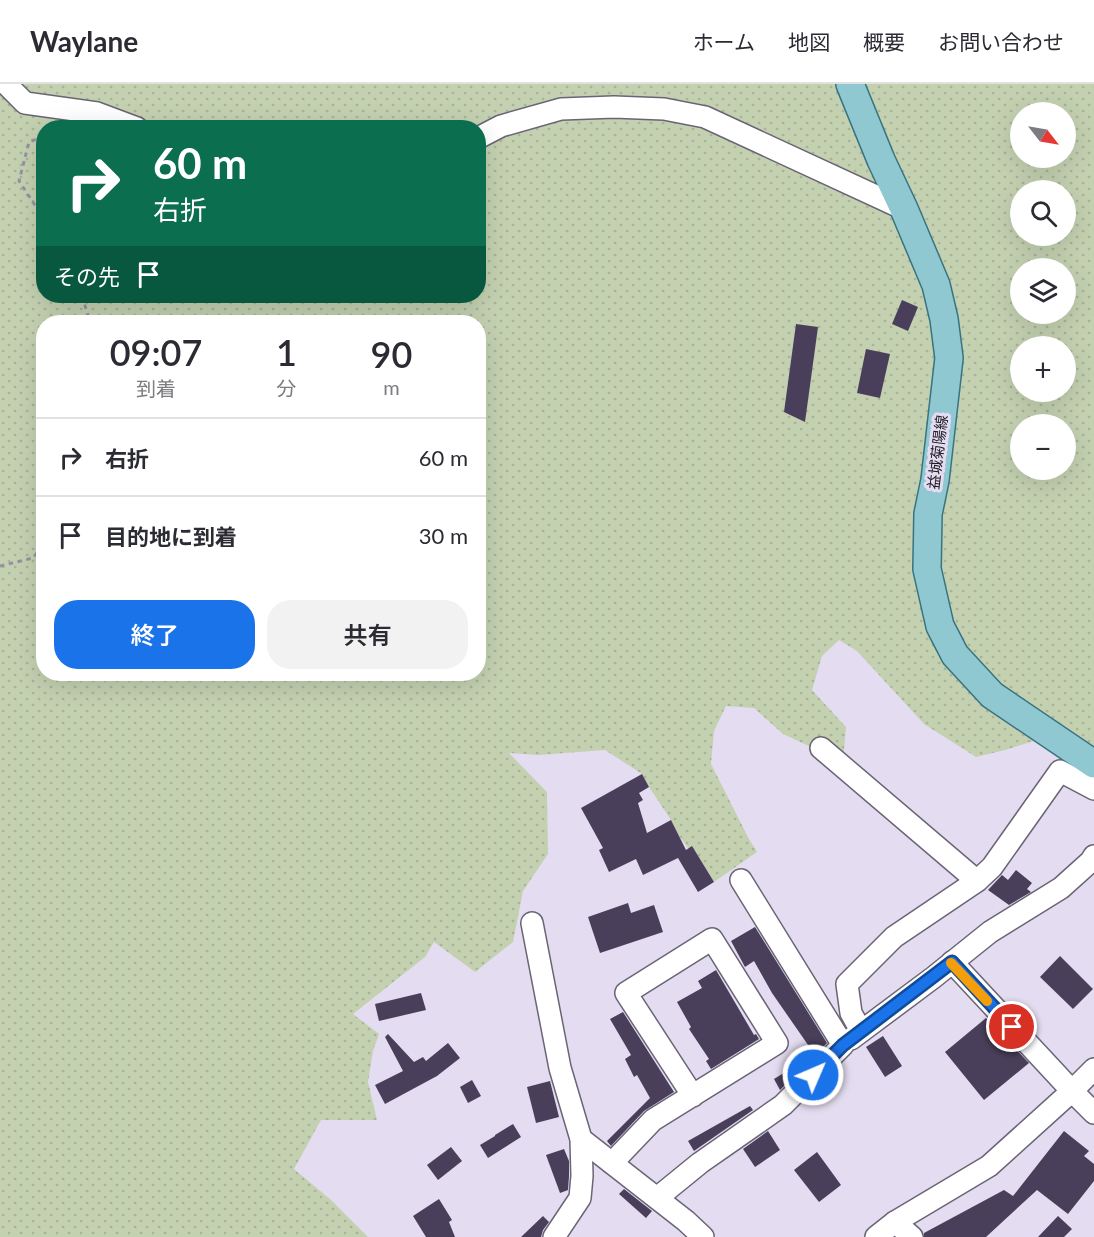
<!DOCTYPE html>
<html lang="ja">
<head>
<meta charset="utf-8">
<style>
  :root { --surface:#fff; --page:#f2f2f3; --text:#2b2b33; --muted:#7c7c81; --line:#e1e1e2; --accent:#1a73e8 }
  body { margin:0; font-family:Lato,"Noto Sans JP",sans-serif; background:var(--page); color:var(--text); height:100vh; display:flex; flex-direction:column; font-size:22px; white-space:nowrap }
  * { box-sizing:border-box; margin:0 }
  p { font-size:20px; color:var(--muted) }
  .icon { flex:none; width:33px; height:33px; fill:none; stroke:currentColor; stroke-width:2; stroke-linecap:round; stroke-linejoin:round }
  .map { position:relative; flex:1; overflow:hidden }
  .drawer { position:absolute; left:36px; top:231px; width:450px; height:366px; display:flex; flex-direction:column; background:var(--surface); border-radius:24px; box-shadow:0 6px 24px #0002 }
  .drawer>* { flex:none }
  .banner { position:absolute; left:36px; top:36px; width:450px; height:183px; border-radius:24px; box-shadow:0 6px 24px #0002; background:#0b6e4f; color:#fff; overflow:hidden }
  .needle { width:39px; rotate:121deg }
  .fabs { position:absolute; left:1010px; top:18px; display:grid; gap:12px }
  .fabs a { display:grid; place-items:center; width:66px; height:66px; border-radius:50%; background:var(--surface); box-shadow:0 6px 24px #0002; font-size:30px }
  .pin { position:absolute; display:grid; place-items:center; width:51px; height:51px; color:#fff; margin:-26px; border:3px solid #fff; border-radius:50%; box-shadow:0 2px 6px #0007 }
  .me { position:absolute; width:66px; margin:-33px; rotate:45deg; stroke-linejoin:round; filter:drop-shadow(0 0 4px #0008) }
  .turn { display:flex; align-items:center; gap:21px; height:126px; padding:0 18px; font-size:27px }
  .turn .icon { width:78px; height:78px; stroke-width:2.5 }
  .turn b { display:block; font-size:42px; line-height:51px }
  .then { display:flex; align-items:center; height:57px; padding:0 18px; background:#0003; gap:12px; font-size:22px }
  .eta { display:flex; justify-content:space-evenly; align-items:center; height:102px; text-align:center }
  .eta b { font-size:36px; font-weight:600; line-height:42px }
  .cta { display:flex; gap:12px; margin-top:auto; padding:12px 18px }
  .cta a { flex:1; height:69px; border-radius:24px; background:var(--accent); color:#fff; font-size:24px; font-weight:600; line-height:69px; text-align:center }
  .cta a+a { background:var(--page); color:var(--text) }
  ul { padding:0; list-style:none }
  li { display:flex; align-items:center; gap:18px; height:78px; padding:0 18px; border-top:2px solid var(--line) }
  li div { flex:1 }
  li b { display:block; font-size:22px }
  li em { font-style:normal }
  header { display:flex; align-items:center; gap:36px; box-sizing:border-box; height:84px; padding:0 30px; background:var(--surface); border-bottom:2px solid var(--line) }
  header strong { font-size:28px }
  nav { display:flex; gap:33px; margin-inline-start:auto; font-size:21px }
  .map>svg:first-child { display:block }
  .park { fill:url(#park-dots); fill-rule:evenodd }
  .building { fill:#493f5a }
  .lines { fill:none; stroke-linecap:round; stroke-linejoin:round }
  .minor-casing { stroke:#6a6475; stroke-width:24 }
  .major-casing { stroke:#387480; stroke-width:30 }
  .path { stroke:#9791a0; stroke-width:3; stroke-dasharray:4.5 4.5; stroke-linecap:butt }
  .minor { stroke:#fff; stroke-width:21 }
  .major { stroke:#90c8d1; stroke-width:27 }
  .route-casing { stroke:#114b97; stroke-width:15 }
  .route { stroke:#1a73e8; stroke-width:10 }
  .slow { stroke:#f59e0b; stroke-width:10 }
  .labels { text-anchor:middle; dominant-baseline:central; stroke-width:6; stroke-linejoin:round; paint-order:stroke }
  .street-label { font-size:15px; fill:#1e1b22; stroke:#e4ddf1 }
</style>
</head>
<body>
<header>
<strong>Waylane</strong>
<nav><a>ホーム</a><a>地図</a><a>概要</a><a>お問い合わせ</a></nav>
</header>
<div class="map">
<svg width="1094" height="1153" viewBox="0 0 1094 1153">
  <defs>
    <pattern id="park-dots" width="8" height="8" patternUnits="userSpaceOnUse" patternTransform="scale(1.5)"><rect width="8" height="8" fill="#c4d1b1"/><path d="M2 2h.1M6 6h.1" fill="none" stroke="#a8b398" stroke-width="1.8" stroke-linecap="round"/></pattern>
  </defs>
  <rect width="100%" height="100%" fill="#e4ddf1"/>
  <path class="park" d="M 0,0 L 1094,0 L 1094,680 L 1050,652 L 1005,666 L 976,673 L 924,640 L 857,567 L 839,556 L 822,572 L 812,606 L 846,643 L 843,678 L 783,650 L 754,624 L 726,622 L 714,647 L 711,680 L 749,755 L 757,768 L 714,798 L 679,752 L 671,736 L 649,703 L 642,690 L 605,666 L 539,671 L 509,669 L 547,708 L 548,770 L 523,807 L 513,858 L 475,888 L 434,858 L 425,873 L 353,930 L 379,950 L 373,967 L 368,998 L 377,1036 L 321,1036 L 294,1085 L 331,1116 L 368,1153 L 0,1153 ZM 1020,28 L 1065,28 L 1065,74 L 1020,74 ZM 44,44 L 478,44 L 478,212 L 44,212 ZM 1020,106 L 1065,106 L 1065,152 L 1020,152 ZM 1020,184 L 1065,184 L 1065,230 L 1020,230 ZM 44,238 L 478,238 L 478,590 L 44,590 ZM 1020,262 L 1065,262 L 1065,308 L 1020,308 ZM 1020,340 L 1065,340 L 1065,386 L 1020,386 Z"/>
  <g class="building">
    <polygon points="902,216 918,223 908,247 892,240"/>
    <polygon points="796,240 818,243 805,338 784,328"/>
    <polygon points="866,265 890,270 880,314 857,309"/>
    <polygon points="642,690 649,703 639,709 643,716 638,719 647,749 671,736 686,766 692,762 714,798 698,808 678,774 643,791 636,775 609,788 599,766 603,764 581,724"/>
    <polygon points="1016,786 1032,799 1027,805 1031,808 1009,821 988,806 1002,791 1008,796"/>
    <polygon points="628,819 631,829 654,821 663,848 600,869 588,833"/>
    <polygon points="755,843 827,959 815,971 772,909 754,877 745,883 731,857"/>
    <polygon points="1060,872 1093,905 1073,925 1040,893"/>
    <polygon points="716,886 754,951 756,950 759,955 711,985 706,977 709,975 689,945 691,943 677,918 702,904 698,897"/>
    <polygon points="421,909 426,926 379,937 375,920"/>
    <polygon points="623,928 674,1008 644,1027 611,1062 607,1057 650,1014 637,991 634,993 625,975 631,971 610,935"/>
    <polygon points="986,934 1029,979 984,1016 945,968"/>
    <polygon points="388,950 414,978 423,973 426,977 448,959 460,974 437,992 385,1020 375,1001 403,987 385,953"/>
    <polygon points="883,952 902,982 885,993 866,963"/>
    <polygon points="800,979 802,984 780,1006 774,995"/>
    <polygon points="472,996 481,1012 468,1019 460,1003"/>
    <polygon points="550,997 559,1033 536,1039 527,1003"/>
    <polygon points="750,1022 753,1026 694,1067 688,1057"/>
    <polygon points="513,1040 521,1053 488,1074 480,1061 495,1052 495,1051"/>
    <polygon points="768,1047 780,1066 755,1083 743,1065"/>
    <polygon points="1064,1047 1089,1067 1084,1072 1094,1080 1094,1097 1068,1130 1037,1106 986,1153 924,1153 924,1149 1004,1106 1013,1112"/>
    <polygon points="451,1063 462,1077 438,1096 427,1081"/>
    <polygon points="564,1065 569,1077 569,1092 568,1106 560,1109 546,1071"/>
    <polygon points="817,1068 841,1101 819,1118 794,1086"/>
    <polygon points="624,1105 652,1127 646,1134 619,1110"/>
    <polygon points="439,1115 452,1136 449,1138 455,1153 426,1153 413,1132"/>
    <polygon points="543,1132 549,1138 543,1146 541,1153 521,1153"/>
    <polygon points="1058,1132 1072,1145 1064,1153 1038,1153"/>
  </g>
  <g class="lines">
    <g class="minor-casing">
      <g id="minor">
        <polyline points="6,0 25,19 97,29 137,44"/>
        <polyline points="478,54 501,42 561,25 614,23 664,25 705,33 904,125"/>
        <polyline points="821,664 977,797"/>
        <polyline points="532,839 560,984 581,1055 582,1092 580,1114 554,1153"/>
        <polyline points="952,878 1072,1007 1094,1029"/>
        <polyline points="861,947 851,929 847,900 894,853 977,797 992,783 1060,687 1094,705"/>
        <polyline points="851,955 934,893 990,848 1061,804 1091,777 1094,772"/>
        <polyline points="581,1055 686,1137 703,1153"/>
        <polyline points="612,1079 653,1036 777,959 712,855 626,909 693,1012"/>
        <polyline points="657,1114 700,1079 783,1021 843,961 741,796"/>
        <polyline points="895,1138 912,1153"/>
        <polyline points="876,1153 895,1138 989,1082 1072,1007 1094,985"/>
      </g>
    </g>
    <g class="major-casing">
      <polyline id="major" points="850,0 881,76 904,125 936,201 944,235 949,274 935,396 928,430 927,485 940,542 955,571 992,611 1094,680"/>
    </g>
    <g class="path">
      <polyline points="44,52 29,58 19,97 44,135"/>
      <polyline points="82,212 90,238"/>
      <polyline points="0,482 33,474 44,460"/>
    </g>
    <use href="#minor" class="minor"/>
    <use href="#major" class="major"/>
  </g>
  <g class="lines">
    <g class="route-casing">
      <polyline id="route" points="813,991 843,961 952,878 1012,943"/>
    </g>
    <use href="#route" class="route"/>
    <polyline class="slow" points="951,879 987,917"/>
  </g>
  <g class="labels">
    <g class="street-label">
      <text transform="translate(937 368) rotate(-83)">益城菊陽線</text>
    </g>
  </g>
</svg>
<div class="fabs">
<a><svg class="needle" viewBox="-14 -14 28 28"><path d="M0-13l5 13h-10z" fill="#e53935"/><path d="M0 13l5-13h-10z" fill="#7c7c81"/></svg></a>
<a><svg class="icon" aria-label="search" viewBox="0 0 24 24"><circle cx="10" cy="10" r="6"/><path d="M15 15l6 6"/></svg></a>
<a><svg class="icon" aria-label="layers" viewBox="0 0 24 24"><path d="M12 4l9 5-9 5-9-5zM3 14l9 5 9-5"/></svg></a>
<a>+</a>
<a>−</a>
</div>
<div class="pin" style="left:1012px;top:943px;background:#d93025"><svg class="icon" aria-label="arrive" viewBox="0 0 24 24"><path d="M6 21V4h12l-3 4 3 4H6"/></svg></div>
<svg class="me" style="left:813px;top:991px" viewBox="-20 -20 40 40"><circle r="17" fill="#1a73e8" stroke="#fff" stroke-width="3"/><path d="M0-11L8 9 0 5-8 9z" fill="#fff"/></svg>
<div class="banner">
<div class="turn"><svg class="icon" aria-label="right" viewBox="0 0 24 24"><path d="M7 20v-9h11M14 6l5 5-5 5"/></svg><div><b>60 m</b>右折</div></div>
<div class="then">その先<svg class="icon" aria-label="arrive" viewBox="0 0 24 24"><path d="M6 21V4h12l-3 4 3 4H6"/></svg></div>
</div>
<section class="drawer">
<div class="eta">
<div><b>09:07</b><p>到着</p></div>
<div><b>1</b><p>分</p></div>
<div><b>90</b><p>m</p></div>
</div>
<ul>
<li><svg class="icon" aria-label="right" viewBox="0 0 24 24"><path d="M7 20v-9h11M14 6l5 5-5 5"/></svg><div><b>右折</b></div><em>60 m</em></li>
<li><svg class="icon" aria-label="arrive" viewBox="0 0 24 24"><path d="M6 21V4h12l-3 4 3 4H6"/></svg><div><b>目的地に到着</b></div><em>30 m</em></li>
</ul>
<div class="cta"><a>終了</a><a>共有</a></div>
</section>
</div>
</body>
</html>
